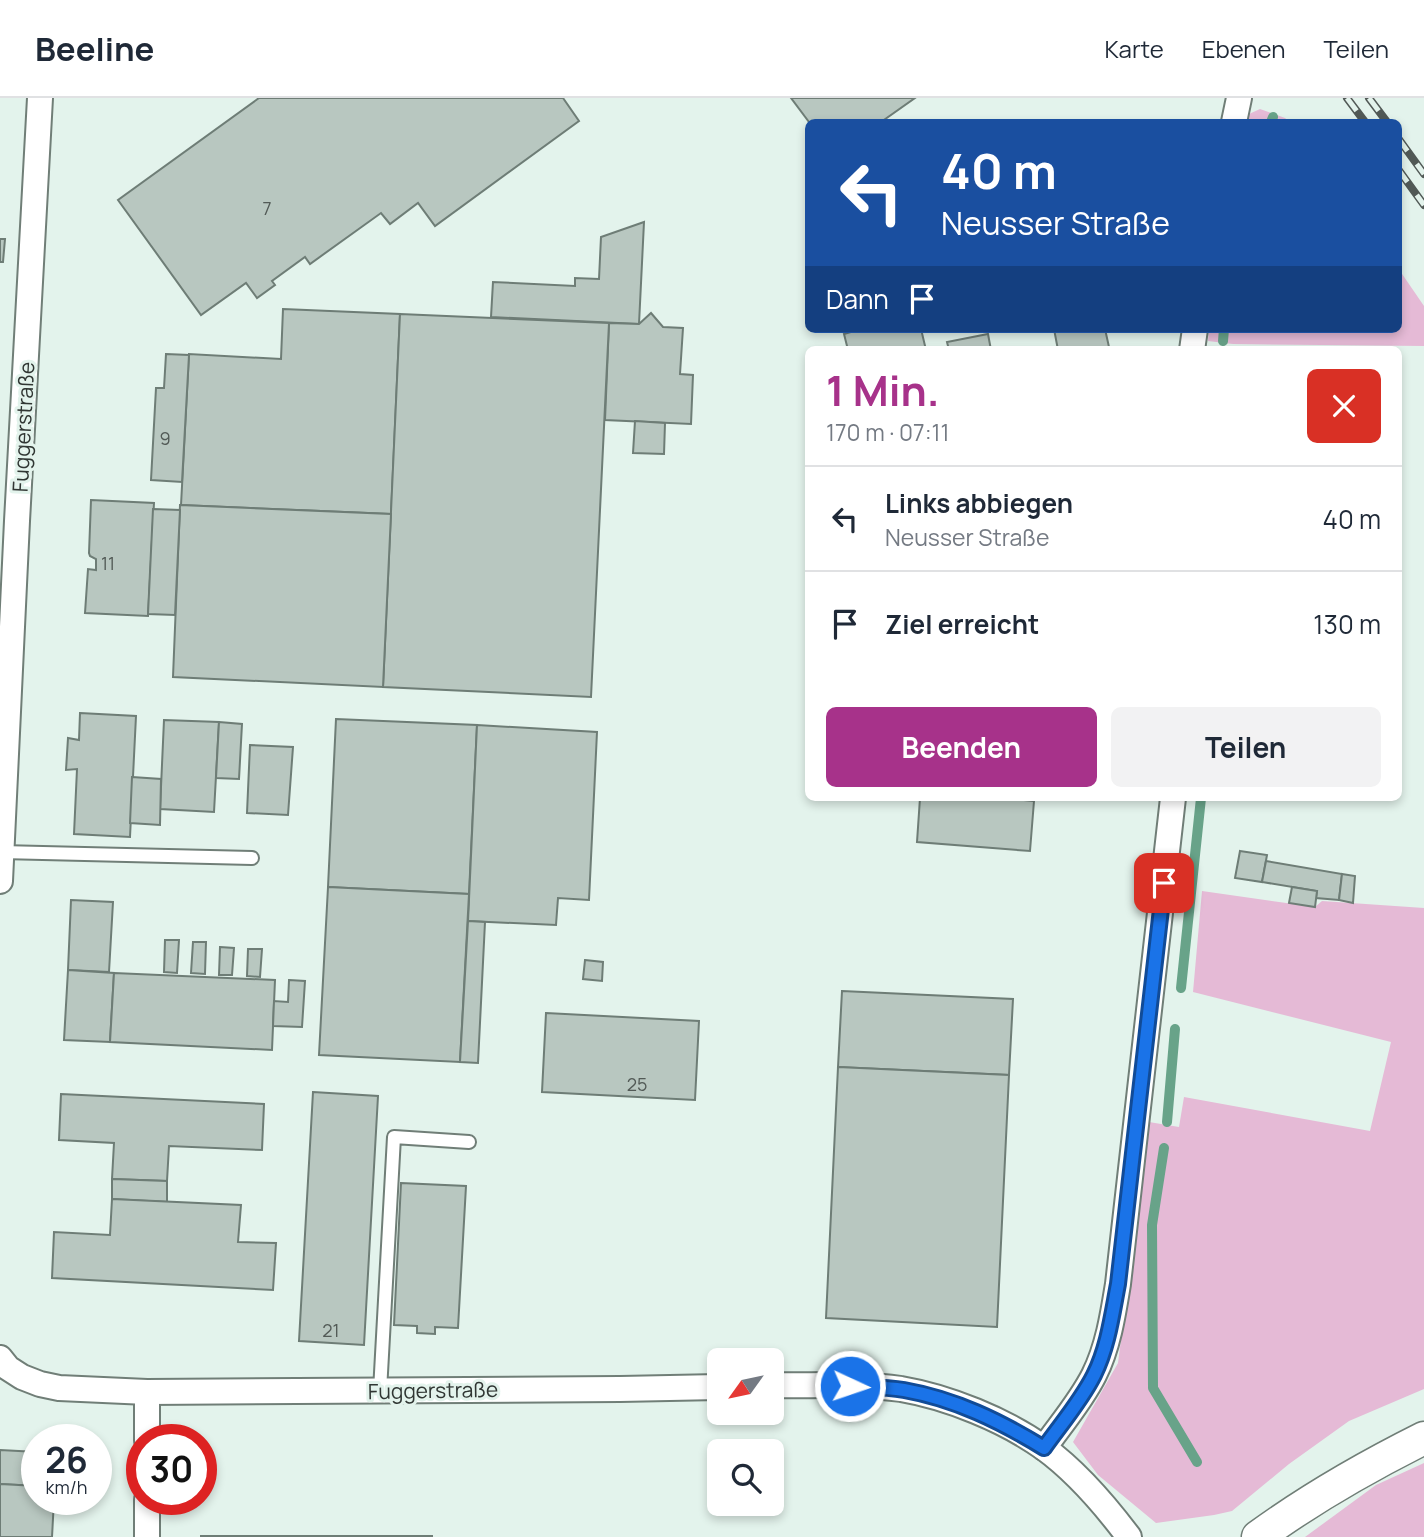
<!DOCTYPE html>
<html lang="de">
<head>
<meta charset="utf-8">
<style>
  :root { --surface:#fff; --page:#f2f2f3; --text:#1f2937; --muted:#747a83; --line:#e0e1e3; --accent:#a7328a }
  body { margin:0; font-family:Manrope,sans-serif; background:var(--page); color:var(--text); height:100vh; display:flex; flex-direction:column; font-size:26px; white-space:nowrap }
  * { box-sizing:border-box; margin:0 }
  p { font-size:23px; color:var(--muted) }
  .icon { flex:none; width:38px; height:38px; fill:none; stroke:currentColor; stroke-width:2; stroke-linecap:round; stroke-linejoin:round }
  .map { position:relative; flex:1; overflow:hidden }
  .details { position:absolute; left:805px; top:248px; width:597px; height:455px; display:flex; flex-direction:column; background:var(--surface); border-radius:10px; box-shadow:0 4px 10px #0003 }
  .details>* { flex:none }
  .hud { position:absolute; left:805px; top:21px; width:597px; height:214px; border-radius:10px; box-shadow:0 4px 10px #0003; background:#1a4fa0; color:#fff; overflow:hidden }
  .needle { width:46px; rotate:237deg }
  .controls { position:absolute; left:707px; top:1250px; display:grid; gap:14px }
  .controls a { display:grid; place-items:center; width:77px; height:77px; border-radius:10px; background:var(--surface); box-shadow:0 4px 10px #0003; font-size:35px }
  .speed { position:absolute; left:21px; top:1326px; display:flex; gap:14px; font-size:35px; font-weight:700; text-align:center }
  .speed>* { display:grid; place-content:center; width:91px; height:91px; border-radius:50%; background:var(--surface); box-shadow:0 4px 10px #0003; line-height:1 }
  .speed small { font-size:18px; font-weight:400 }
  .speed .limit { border:10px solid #d22; background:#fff; color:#111 }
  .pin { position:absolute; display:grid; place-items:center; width:60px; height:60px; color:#fff; margin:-30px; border-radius:14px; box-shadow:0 4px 10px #0006 }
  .me { position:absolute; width:77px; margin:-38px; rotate:93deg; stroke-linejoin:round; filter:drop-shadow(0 0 5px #0008) }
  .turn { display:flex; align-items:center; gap:24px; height:147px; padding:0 21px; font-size:32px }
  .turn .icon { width:91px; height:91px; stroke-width:2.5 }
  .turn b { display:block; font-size:49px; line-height:60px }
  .then { display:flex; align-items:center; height:66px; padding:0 21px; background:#0003; gap:14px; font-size:26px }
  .round { display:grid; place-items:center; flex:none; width:74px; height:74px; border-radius:10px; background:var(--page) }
  .headline { display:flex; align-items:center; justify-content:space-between; height:119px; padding:0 21px }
  h1 { font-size:42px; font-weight:700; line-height:52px; color:var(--accent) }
  .action { display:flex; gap:14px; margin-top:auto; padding:14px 21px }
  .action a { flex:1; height:80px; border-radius:10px; background:var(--accent); color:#fff; font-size:28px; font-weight:700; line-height:80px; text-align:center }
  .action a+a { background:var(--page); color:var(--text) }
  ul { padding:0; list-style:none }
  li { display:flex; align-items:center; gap:21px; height:105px; padding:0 21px; border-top:2px solid var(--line) }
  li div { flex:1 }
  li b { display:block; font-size:26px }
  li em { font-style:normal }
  header { display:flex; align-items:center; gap:42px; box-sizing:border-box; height:98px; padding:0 35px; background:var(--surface); border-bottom:2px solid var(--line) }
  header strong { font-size:33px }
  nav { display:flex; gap:38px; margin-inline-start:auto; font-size:24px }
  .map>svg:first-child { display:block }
  .green { fill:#e5bad6 }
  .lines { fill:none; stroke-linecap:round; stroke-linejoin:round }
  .stream { stroke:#68a389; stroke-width:10 }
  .building { fill:#b8c7c0; stroke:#6e7d76; stroke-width:2 }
  .service-casing { stroke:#707e77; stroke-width:16 }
  .minor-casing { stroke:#707e77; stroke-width:28 }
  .tertiary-casing { stroke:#707e77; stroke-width:35 }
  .service { stroke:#fff; stroke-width:12 }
  .minor { stroke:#fff; stroke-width:24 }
  .tertiary { stroke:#fff; stroke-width:32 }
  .rail-casing { stroke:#515956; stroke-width:8 }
  .rail { stroke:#e3f3ec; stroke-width:5; stroke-dasharray:16; stroke-linecap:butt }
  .route-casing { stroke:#114b97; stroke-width:18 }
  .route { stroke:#1a73e8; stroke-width:12 }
  .labels { text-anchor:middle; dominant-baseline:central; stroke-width:6; stroke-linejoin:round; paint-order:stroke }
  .number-label { font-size:18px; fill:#525a56 }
  .street-label { font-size:21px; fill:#303633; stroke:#e3f3ec }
</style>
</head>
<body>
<header>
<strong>Beeline</strong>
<nav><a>Karte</a><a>Ebenen</a><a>Teilen</a></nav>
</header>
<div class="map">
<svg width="1424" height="1439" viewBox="0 0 1424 1439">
  <rect width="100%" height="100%" fill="#e3f3ec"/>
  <g class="green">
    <polygon points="1260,11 1285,20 1290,24 1247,24 1249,16"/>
    <polygon points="1398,170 1424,208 1424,248 1233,246 1208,243 1209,231 1398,231"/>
    <polygon points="1202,793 1315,809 1322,803 1424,810 1424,1291 1349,1323 1289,1366 1232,1413 1214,1417 1156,1425 1098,1377 1073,1344 1118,1265 1149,1024 1179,1029 1184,999 1370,1033 1391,944 1193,894"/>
    <polygon points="1424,1365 1424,1439 1305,1439 1376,1387"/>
  </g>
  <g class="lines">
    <g class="stream">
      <polyline points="1271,24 1273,19"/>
      <polyline points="1223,243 1224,231"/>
      <polyline points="1181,890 1201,700"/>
      <polyline points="1167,1024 1175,931"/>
      <polyline points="1164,1050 1152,1127 1153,1290 1197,1364"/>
    </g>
  </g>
  <g class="building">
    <polygon points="259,0 563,0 579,23 435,128 418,105 390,126 381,115 310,166 305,159 272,183 275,187 257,200 246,185 201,217 118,102"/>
    <polygon points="791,0 915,0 881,24 809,24"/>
    <polygon points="644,124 639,226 491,219 493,184 575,188 575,180 599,181 601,139"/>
    <polygon points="0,141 5,141 3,164 0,164"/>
    <polygon points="283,211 400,216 391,416 181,407 189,256 281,261"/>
    <polygon points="651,215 663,229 683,230 680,276 693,277 691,326 605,322 609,225 639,226"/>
    <polygon points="400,216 609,225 591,599 383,589"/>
    <polygon points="861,231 921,231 926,252 848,252 844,236"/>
    <polygon points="1054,231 1105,231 1109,249 1096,252 1058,252"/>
    <polygon points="988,236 991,252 949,252 947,244"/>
    <polygon points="166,256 189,257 182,384 151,382 156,290 164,290"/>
    <polygon points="635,323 665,325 664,356 633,355"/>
    <polygon points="91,402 154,405 148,518 85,515 88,471 96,472 96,461 90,458 89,455"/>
    <polygon points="180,407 391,416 383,589 173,579"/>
    <polygon points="153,411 180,412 175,517 148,516"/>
    <polygon points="80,615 136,618 130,739 74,736 77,671 66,672 68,640 79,642"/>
    <polygon points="336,621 477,627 469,796 328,789"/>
    <polygon points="164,622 219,624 214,714 160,711"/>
    <polygon points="219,624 242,626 239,681 216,680"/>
    <polygon points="477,627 597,634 589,802 558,800 556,827 468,823"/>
    <polygon points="250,647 293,649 288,717 247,715"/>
    <polygon points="132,679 161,681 160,727 130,725"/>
    <polygon points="920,700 1003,700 1034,703 1030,753 917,744"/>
    <polygon points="1240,753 1267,757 1262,784 1235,780"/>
    <polygon points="1266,763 1342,776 1339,802 1316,800 1317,793 1262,784"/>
    <polygon points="1342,776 1355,778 1353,805 1339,802"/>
    <polygon points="328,789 469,796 460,964 319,957"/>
    <polygon points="1292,789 1317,793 1315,809 1289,805"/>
    <polygon points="71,802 113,804 109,874 68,872"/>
    <polygon points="468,823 485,824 478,965 460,964"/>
    <polygon points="165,842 179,842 177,875 164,874"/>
    <polygon points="193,844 206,844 205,876 191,875"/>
    <polygon points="220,849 234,850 232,877 219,877"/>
    <polygon points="248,851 262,851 260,879 247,878"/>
    <polygon points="585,862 603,864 602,883 583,881"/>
    <polygon points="68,872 114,875 110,944 64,942"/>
    <polygon points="114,875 275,882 272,952 110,944"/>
    <polygon points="289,882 305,883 302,929 273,928 274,903 288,904"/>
    <polygon points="842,893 1013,901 1009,977 838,969"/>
    <polygon points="546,915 699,923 695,1002 542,994"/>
    <polygon points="838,969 1009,977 997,1229 826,1220"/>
    <polygon points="313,994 378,998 364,1247 299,1243"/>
    <polygon points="61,996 264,1006 262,1052 169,1048 167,1083 112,1081 114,1045 59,1042"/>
    <polygon points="112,1081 167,1083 167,1104 112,1101"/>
    <polygon points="401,1085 466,1088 458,1230 435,1229 435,1236 417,1235 417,1228 394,1227"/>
    <polygon points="112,1101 241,1107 238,1144 276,1145 273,1192 52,1180 54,1134 110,1137"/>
    <polygon points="0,1352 37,1354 37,1388 0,1386"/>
    <polygon points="0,1386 37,1388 37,1402 54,1402 52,1439 0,1439"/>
    <rect x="201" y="1438" width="231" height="1"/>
  </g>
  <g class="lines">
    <g class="service-casing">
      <g id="service">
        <polyline points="1,754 252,760"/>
        <polyline points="380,1293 394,1039 469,1044"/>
      </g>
    </g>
    <g class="minor-casing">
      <g id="minor">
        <polyline points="1234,24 1239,0"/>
        <polyline points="1192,252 1195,231"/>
        <polyline points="0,783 17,423 40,0"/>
        <polyline points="0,1260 8,1270 22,1279 40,1286 59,1290 147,1294 620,1291 719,1289"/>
        <path d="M 772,1287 C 814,1288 858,1285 901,1291 C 948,1299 1005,1322 1044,1350 C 1077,1374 1105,1407 1129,1439"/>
        <polyline points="147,1342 147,1294"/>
        <path d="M 1044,1350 C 1061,1326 1081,1303 1094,1277 C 1108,1249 1113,1217 1118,1186 L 1173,700"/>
        <polyline points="147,1439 147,1402"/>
      </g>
    </g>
    <g class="tertiary-casing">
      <path id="tertiary" d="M 1258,1439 C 1310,1401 1366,1369 1424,1340"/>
    </g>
    <use href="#service" class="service"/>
    <use href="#minor" class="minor"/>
    <use href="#tertiary" class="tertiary"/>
    <g class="rail-casing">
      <g id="rail">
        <polyline points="1347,0 1365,24"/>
        <polyline points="1369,0 1387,24"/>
        <polyline points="1398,40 1424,76"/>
        <polyline points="1398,71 1424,107"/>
      </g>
    </g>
    <use href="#rail" class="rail"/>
  </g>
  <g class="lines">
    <g class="route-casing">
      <path id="route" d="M 850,1288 C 868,1289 887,1289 904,1292 C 955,1301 1000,1323 1044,1350 C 1061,1326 1081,1303 1094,1277 C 1108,1249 1112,1217 1118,1186 L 1164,785"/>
    </g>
    <use href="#route" class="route"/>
  </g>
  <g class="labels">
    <g class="number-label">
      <text x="267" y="110">7</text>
      <text x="165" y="340">9</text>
      <text x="108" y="465">11</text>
      <text x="637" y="986">25</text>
      <text x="331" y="1232">21</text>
    </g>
    <g class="street-label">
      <text transform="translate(23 329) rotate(-87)">Fuggerstraße</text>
      <text transform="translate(433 1292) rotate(-1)">Fuggerstraße</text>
    </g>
  </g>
</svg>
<div class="controls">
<a><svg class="needle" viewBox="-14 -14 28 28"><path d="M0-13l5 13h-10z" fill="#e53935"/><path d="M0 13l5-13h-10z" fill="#747a83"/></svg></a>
<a><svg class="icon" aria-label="search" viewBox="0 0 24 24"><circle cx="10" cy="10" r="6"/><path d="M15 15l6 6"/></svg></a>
</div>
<div class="speed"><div>26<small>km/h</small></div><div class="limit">30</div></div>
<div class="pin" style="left:1164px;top:785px;background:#d93025"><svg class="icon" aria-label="arrive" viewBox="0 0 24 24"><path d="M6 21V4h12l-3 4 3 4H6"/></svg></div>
<svg class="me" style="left:850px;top:1288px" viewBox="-20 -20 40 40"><circle r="17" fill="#1a73e8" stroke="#fff" stroke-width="3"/><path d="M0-11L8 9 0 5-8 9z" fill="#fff"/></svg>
<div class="hud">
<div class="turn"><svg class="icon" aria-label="left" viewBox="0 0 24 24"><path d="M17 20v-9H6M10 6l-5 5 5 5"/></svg><div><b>40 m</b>Neusser Straße</div></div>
<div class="then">Dann<svg class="icon" aria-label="arrive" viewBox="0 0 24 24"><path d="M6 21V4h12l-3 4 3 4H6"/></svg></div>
</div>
<section class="details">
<div class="headline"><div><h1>1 Min.</h1><p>170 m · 07:11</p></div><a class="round" style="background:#d93025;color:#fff"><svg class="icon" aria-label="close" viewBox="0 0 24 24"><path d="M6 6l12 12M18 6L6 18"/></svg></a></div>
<ul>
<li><svg class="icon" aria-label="left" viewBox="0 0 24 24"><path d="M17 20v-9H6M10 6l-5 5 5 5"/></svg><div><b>Links abbiegen</b><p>Neusser Straße</p></div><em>40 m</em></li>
<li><svg class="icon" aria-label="arrive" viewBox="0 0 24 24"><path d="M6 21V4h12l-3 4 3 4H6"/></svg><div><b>Ziel erreicht</b></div><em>130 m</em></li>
</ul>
<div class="action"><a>Beenden</a><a>Teilen</a></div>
</section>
</div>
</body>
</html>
